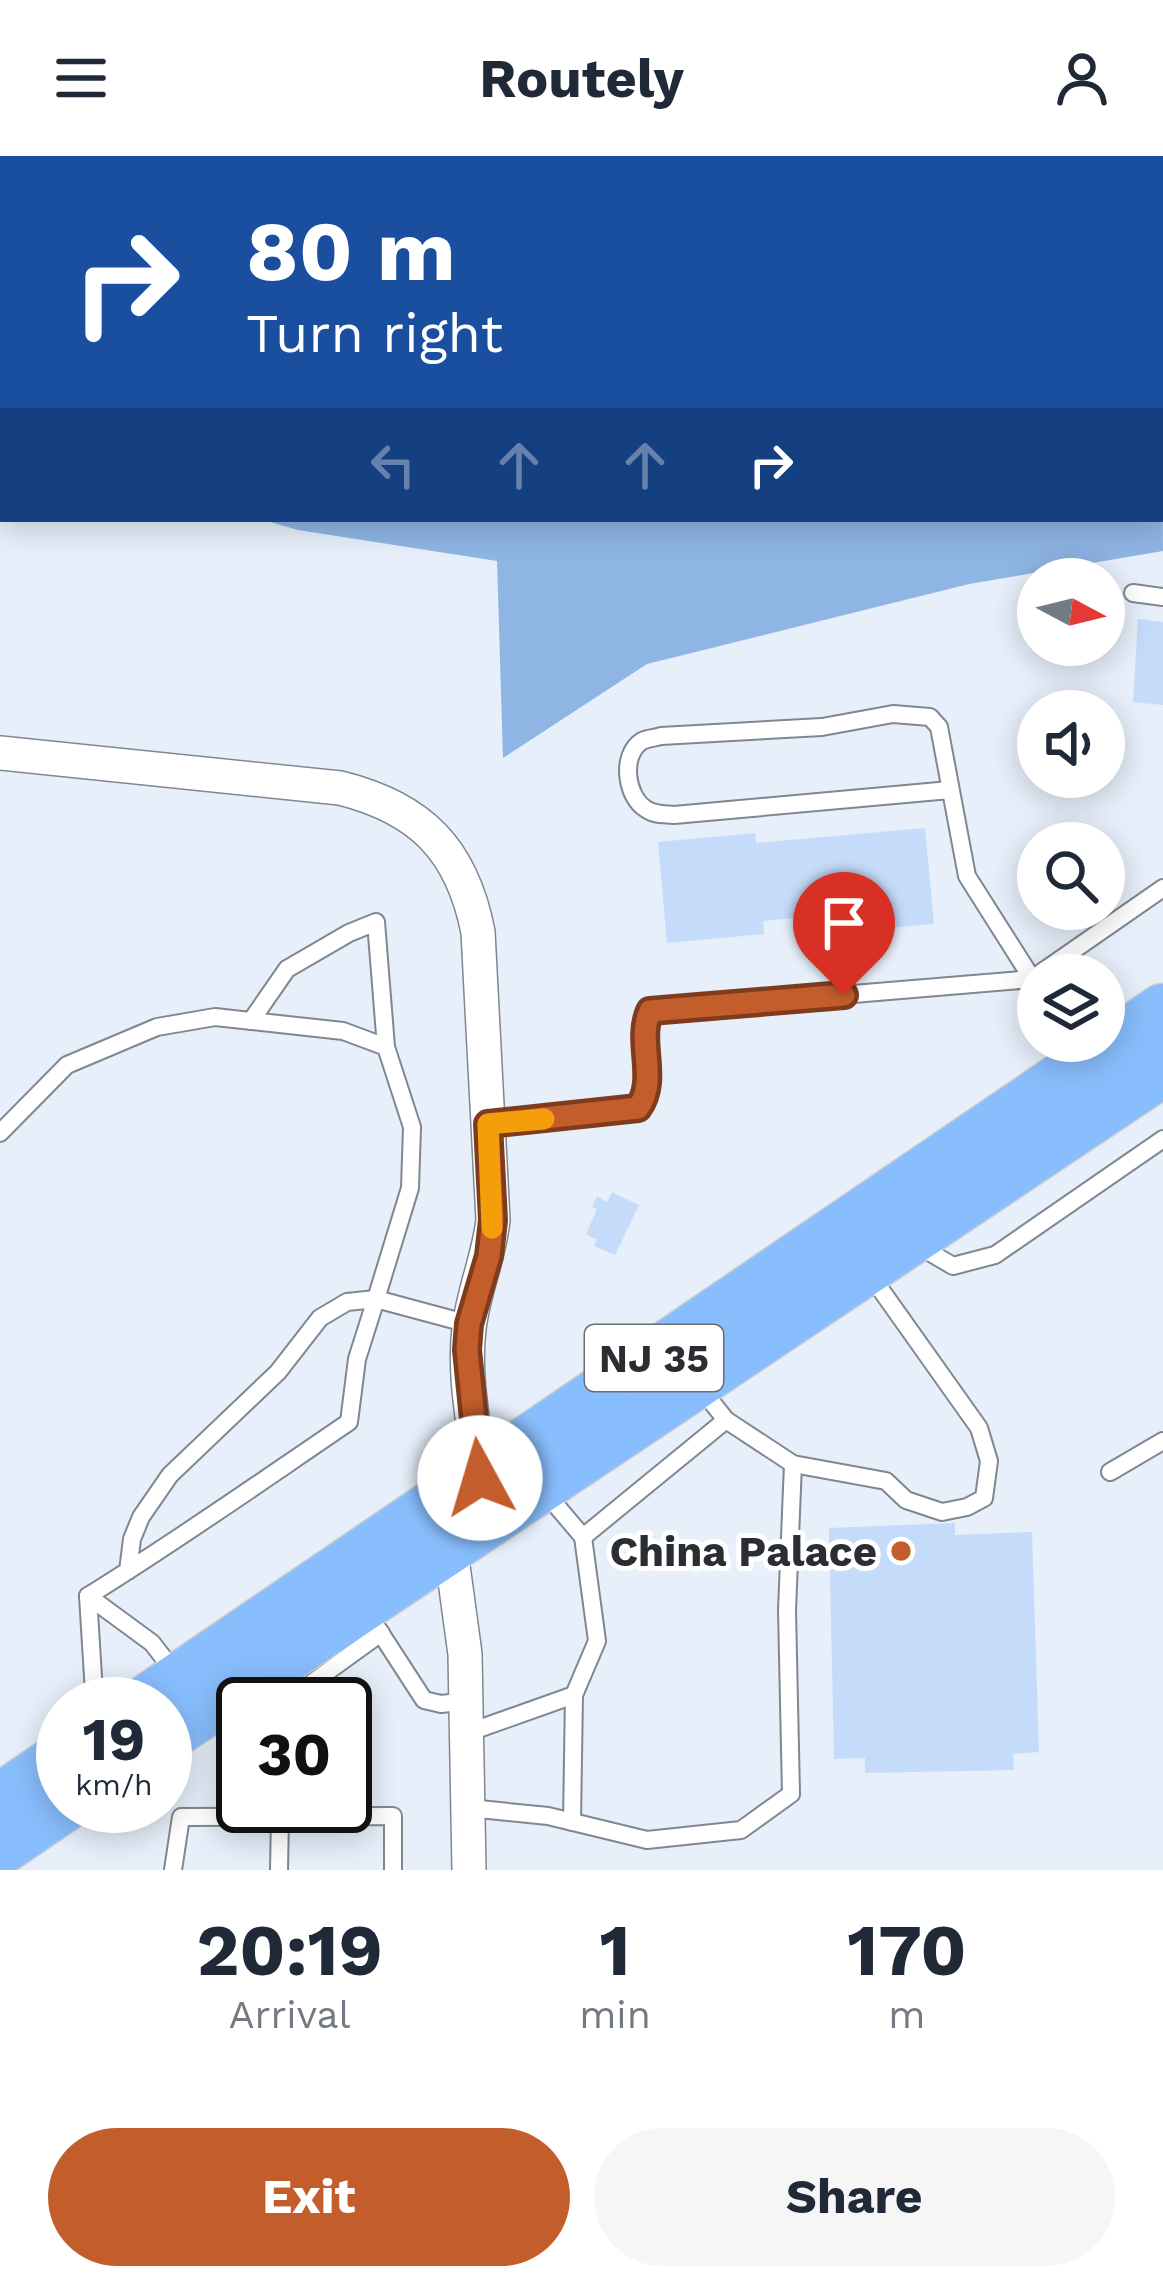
<!DOCTYPE html>
<html lang="en">
<head>
<meta charset="utf-8">
<style>
  :root { --surface:#fff; --page:#f6f6f7; --text:#1f2937; --muted:#747a83; --accent:#c35d2c }
  body { margin:0; font-family:"Work Sans",sans-serif; background:var(--page); color:var(--text); height:100vh; display:flex; flex-direction:column; font-size:45px; white-space:nowrap }
  * { box-sizing:border-box; margin:0 }
  p { font-size:39px; color:var(--muted) }
  .icon { flex:none; width:66px; height:66px; fill:none; stroke:currentColor; stroke-width:2; stroke-linecap:round; stroke-linejoin:round }
  .map { position:relative; height:1714px; overflow:hidden }
  .panel { display:flex; flex-direction:column; background:var(--surface); flex:1 }
  .panel>* { flex:none }
  .guide { position:absolute; left:0px; top:0px; width:1164px; height:366px; box-shadow:0 6px 30px #0003; background:#1a4fa0; color:#fff; overflow:hidden }
  .needle { width:78px; rotate:97deg }
  .fabs { position:absolute; left:1017px; top:402px; display:grid; gap:24px }
  .fabs a { display:grid; place-items:center; width:108px; height:108px; border-radius:50%; background:var(--surface); box-shadow:0 6px 30px #0003; font-size:60px }
  .speed { position:absolute; left:36px; top:1521px; display:flex; gap:24px; font-size:60px; font-weight:700; text-align:center }
  .speed>* { display:grid; place-content:center; width:156px; height:156px; border-radius:50%; background:var(--surface); box-shadow:0 6px 30px #0003; line-height:1 }
  .speed small { font-size:30px; font-weight:400 }
  .speed .limit { border:6px solid #111; border-radius:18px; background:#fff; color:#111 }
  .pin { position:absolute; display:grid; place-items:center; width:102px; height:102px; color:#fff; margin:-123px -51px; border-radius:50% 50% 50% 0; rotate:-45deg; box-shadow:0 0 12px #0007 }
  .pin .icon { rotate:45deg }
  .me { position:absolute; width:132px; margin:-66px; rotate:354deg; stroke-linejoin:round; filter:drop-shadow(0 0 9px #0008) }
  .turn { display:flex; align-items:center; gap:42px; height:252px; padding:0 48px; font-size:54px }
  .turn .icon { width:156px; height:156px; stroke-width:2.5 }
  .turn b { display:block; font-size:84px; line-height:102px }
  .lanes { display:flex; align-items:center; height:114px; padding:0 48px; background:#0003; justify-content:center; gap:60px; direction:ltr }
  .lanes .off { opacity:.35 }
  .eta { display:flex; justify-content:space-evenly; align-items:center; height:204px; text-align:center }
  .eta b { font-size:72px; font-weight:700; line-height:84px }
  .button { display:flex; gap:24px; margin-top:auto; padding:24px 48px }
  .button a { flex:1; height:138px; border-radius:72px; background:var(--accent); color:#fff; font-size:48px; font-weight:700; line-height:138px; text-align:center }
  .button a+a { background:var(--page); color:var(--text) }
  header { display:flex; justify-content:space-between; align-items:center; height:156px; padding:0 48px; background:var(--surface); font-size:54px; font-weight:700 }
  .map>svg:first-child { display:block }
  .forest { fill:#8fb5e5 }
  .building { fill:#c4dcf9 }
  .lines { fill:none; stroke-linecap:round; stroke-linejoin:round }
  .service-casing { stroke:#7f8791; stroke-width:20 }
  .minor-casing { stroke:#7f8791; stroke-width:36 }
  .trunk-casing { stroke:#cccdce; stroke-width:57 }
  .service { stroke:#fff; stroke-width:16 }
  .minor { stroke:#fff; stroke-width:33 }
  .trunk { stroke:#88befe; stroke-width:54 }
  .route-casing { stroke:#7f3c1d; stroke-width:30 }
  .route { stroke:#c35d2c; stroke-width:21 }
  .slow { stroke:#f59e0b; stroke-width:21 }
  .poi-dot { fill:#c35d2c; stroke:#fff; stroke-width:4.5 }
  .labels { text-anchor:middle; dominant-baseline:central; stroke-width:10; stroke-linejoin:round; paint-order:stroke }
  .shield { fill:#fff; stroke:#6a6d70; stroke-width:3 }
  .shield-label { font-size:39px; font-weight:bold; fill:#2a2e32 }
  .poi-label { font-size:42px; font-weight:bold; fill:#2a2e32; stroke:#fff; text-anchor:end }
</style>
</head>
<body>
<header><svg class="icon" aria-label="menu" viewBox="0 0 24 24"><path d="M4 6h16M4 12h16M4 18h16"/></svg>Routely<svg class="icon" aria-label="person" viewBox="0 0 24 24"><circle cx="12" cy="8" r="4"/><path d="M4 21q1-7 8-7t8 7"/></svg></header>
<div class="map">
<svg width="1163" height="1714" viewBox="0 0 1163 1714">
  <rect width="100%" height="100%" fill="#e6effa"/>
  <g class="forest">
    <polygon points="62,0 1023,0 1026,3 65,3"/>
    <polygon points="1161,132 1163,395 969,428 647,508 503,602 497,405 298,374 260,363 1161,363"/>
  </g>
  <g class="building">
    <polygon points="1138,463 1163,466 1163,549 1133,546"/>
    <polygon points="925,672 934,768 816,778 814,760 763,765 764,778 667,787 658,686 755,677 756,687"/>
    <polygon points="612,1036 639,1049 615,1099 594,1090 597,1084 586,1078 597,1053 592,1051 597,1040 607,1046"/>
    <polygon points="955,1367 955,1379 1032,1376 1039,1596 1013,1598 1014,1614 865,1617 865,1602 834,1603 829,1372"/>
  </g>
  <g class="lines">
    <g class="service-casing">
      <g id="service">
        <polyline points="1136,3 1138,0"/>
        <polyline points="1133,437 1163,441"/>
        <path d="M 950,634 L 674,659 C 664,658 654,659 646,653 C 626,641 620,599 642,585 C 648,582 655,582 661,580 L 822,571 L 893,558 L 930,561 L 939,571 L 967,720 L 1038,832"/>
        <polyline points="251,865 287,813 349,777 376,766 386,891"/>
        <path d="M 488,968 L 638,952 C 659,923 636,887 650,855 L 1032,823 L 1163,732"/>
        <polyline points="0,977 67,909 157,871 215,861 343,875 386,891 412,971 410,1032 376,1143 469,1168"/>
        <polyline points="914,1087 953,1110 995,1099 1163,983"/>
        <polyline points="698,1229 726,1264 793,1308 886,1325 906,1344 942,1356 967,1351 984,1342 989,1305 979,1272 869,1117"/>
        <polyline points="1110,1316 1163,1285"/>
        <polyline points="583,1381 726,1264"/>
        <path d="M 88,1440 C 177,1385 262,1325 349,1266 L 357,1203 L 376,1143 L 347,1146 L 320,1162 L 278,1216 L 170,1319 L 141,1361 L 132,1383 L 128,1415"/>
        <polyline points="88,1440 152,1487 176,1518"/>
        <polyline points="88,1440 94,1537 100,1548"/>
        <polyline points="365,1453 424,1544 441,1548 467,1545"/>
        <polyline points="268,1519 279,1532 302,1534 381,1477"/>
        <polyline points="467,1577 574,1539 597,1485 583,1381 543,1334"/>
        <polyline points="469,1652 548,1660 647,1684 741,1674 791,1638 787,1454 793,1308"/>
        <polyline points="572,1666 574,1539"/>
        <polyline points="173,1714 181,1661 393,1660 393,1714"/>
        <polyline points="279,1714 280,1661"/>
      </g>
    </g>
    <g class="minor-casing">
      <g id="minor">
        <path d="M 0,597 L 340,632 C 421,652 462,694 478,776 L 493,1064 C 489,1101 473,1136 469,1173 C 463,1221 475,1274 480,1322"/>
        <polyline points="450,1388 465,1498 469,1714"/>
      </g>
    </g>
    <g class="trunk-casing">
      <g id="trunk">
        <polyline points="144,1548 1163,855"/>
        <polyline points="165,1580 1163,913"/>
        <polyline points="0,1645 63,1602"/>
        <polyline points="0,1692 63,1649"/>
      </g>
    </g>
    <use href="#service" class="service"/>
    <use href="#minor" class="minor"/>
    <use href="#trunk" class="trunk"/>
  </g>
  <g class="lines">
    <g class="route-casing">
      <path id="route" d="M 480,1322 L 467,1194 L 469,1168 L 489,1100 L 493,1064 L 488,968 L 638,952 C 659,923 636,886 650,855 L 844,839"/>
    </g>
    <use href="#route" class="route"/>
    <polyline class="slow" points="492,1072 488,968 544,963"/>
  </g>
  <circle class="poi-dot" cx="901" cy="1395" r="12"/>
  <g class="labels">
    <rect class="shield" x="585" y="1169" width="138" height="66" rx="9"/>
    <g class="shield-label">
      <text x="654" y="1202">NJ 35</text>
    </g>
    <g class="poi-label">
      <text x="877" y="1395">China Palace</text>
    </g>
  </g>
</svg>
<div class="fabs">
<a><svg class="needle" viewBox="-14 -14 28 28"><path d="M0-13l5 13h-10z" fill="#e53935"/><path d="M0 13l5-13h-10z" fill="#747a83"/></svg></a>
<a><svg class="icon" aria-label="sound" viewBox="0 0 24 24"><path d="M4 9h4l5-4v14l-5-4H4zM17 9q2 3 0 6"/></svg></a>
<a><svg class="icon" aria-label="search" viewBox="0 0 24 24"><circle cx="10" cy="10" r="6"/><path d="M15 15l6 6"/></svg></a>
<a><svg class="icon" aria-label="layers" viewBox="0 0 24 24"><path d="M12 4l9 5-9 5-9-5zM3 14l9 5 9-5"/></svg></a>
</div>
<div class="speed"><div>19<small>km/h</small></div><div class="limit">30</div></div>
<div class="pin" style="left:844px;top:839px;background:#d93025"><svg class="icon" aria-label="arrive" viewBox="0 0 24 24"><path d="M6 21V4h12l-3 4 3 4H6"/></svg></div>
<svg class="me" style="left:480px;top:1322px" viewBox="-20 -20 40 40"><circle r="19" fill="#fff"/><path d="M0-13L10 11 0 6-10 11z" fill="#c35d2c"/></svg>
<div class="guide">
<div class="turn"><svg class="icon" aria-label="right" viewBox="0 0 24 24"><path d="M7 20v-9h11M14 6l5 5-5 5"/></svg><div><b>80 m</b>Turn right</div></div>
<div class="lanes"><svg class="icon off" aria-label="left" viewBox="0 0 24 24"><path d="M17 20v-9H6M10 6l-5 5 5 5"/></svg><svg class="icon off" aria-label="ahead" viewBox="0 0 24 24"><path d="M12 20V5M6 11l6-6 6 6"/></svg><svg class="icon off" aria-label="ahead" viewBox="0 0 24 24"><path d="M12 20V5M6 11l6-6 6 6"/></svg><svg class="icon" aria-label="right" viewBox="0 0 24 24"><path d="M7 20v-9h11M14 6l5 5-5 5"/></svg></div>
</div>
</div>
<section class="panel">
<div class="eta">
<div><b>20:19</b><p>Arrival</p></div>
<div><b>1</b><p>min</p></div>
<div><b>170</b><p>m</p></div>
</div>
<div class="button"><a>Exit</a><a>Share</a></div>
</section>
</body>
</html>
